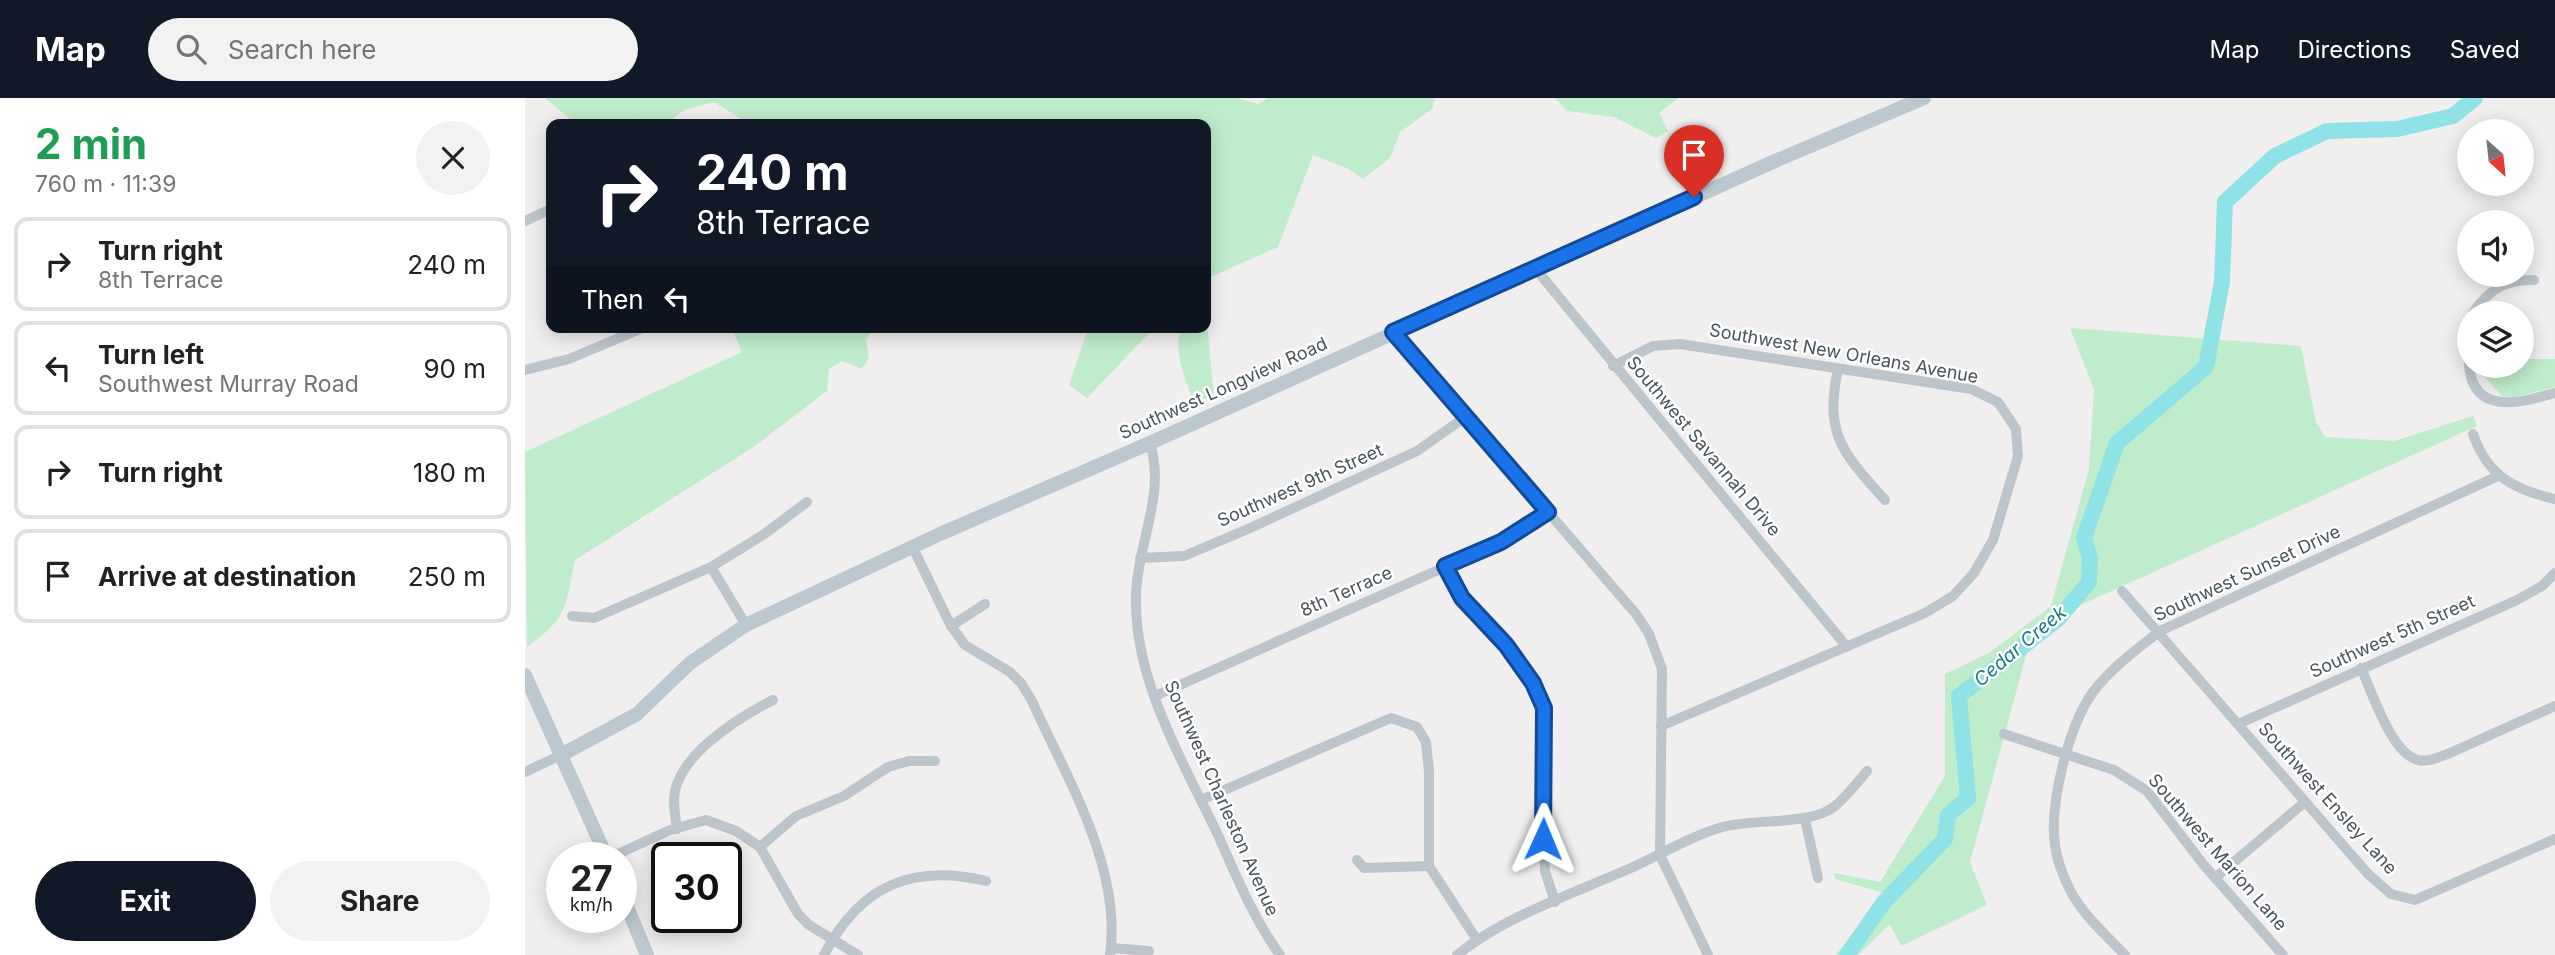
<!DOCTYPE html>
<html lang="en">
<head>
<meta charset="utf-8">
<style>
  :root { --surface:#fff; --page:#f2f2f2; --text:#202124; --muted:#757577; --line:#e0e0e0; --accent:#111827 }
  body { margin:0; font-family:Inter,sans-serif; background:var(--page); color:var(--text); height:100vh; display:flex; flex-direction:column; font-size:26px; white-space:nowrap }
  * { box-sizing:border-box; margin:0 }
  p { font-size:23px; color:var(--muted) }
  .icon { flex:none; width:38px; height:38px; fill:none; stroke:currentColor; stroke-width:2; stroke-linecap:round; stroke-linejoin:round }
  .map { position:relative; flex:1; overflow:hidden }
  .sheet { display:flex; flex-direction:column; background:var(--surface); width:525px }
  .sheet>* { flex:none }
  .banner { position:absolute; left:21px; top:21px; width:665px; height:214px; border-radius:14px; box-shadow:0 4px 18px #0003; background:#111827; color:#fff; overflow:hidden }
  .needle { width:46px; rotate:153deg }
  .controls { position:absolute; left:1932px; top:21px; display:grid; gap:14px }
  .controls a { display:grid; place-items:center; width:77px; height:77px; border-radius:50%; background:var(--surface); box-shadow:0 4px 18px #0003; font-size:35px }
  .speed { position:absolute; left:21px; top:744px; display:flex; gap:14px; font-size:35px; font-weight:700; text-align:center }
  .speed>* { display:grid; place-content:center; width:91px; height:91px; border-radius:50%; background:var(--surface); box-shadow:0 4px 18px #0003; line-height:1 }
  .speed small { font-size:18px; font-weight:400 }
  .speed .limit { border:4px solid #111; border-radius:10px; background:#fff; color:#111 }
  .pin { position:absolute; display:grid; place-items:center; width:60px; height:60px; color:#fff; margin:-72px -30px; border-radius:50% 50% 50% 0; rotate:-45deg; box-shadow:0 0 7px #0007 }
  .pin .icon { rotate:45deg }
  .me { position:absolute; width:77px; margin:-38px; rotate:1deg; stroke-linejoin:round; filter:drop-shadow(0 0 5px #0008) }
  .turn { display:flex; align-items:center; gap:24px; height:147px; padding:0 35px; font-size:32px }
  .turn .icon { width:91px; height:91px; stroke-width:2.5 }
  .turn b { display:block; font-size:49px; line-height:60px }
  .then { display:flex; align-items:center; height:66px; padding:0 35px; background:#0003; gap:14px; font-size:26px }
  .round { display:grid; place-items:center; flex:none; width:74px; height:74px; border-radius:37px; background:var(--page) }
  .headline { display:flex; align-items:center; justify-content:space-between; height:119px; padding:0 35px }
  h1 { font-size:42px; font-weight:700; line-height:52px; color:#1e9e55 }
  .cta { display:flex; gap:14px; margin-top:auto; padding:14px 35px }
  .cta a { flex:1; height:80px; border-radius:42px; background:var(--accent); color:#fff; font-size:28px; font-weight:700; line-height:80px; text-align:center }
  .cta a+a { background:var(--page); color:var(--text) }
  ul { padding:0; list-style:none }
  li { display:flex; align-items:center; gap:21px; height:94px; margin:0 14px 10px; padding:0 21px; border:4px solid var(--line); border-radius:14px }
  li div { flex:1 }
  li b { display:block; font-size:26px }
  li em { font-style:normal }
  header { display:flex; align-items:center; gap:42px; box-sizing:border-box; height:98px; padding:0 35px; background:var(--accent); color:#fff }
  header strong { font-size:33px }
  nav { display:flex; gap:38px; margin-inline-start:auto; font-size:24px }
  .search { width:490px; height:63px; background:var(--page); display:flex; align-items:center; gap:18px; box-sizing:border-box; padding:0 24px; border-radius:38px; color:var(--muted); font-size:26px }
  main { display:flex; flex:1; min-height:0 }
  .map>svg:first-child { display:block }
  .green { fill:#bfecca }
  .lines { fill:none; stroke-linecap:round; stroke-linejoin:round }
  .river { stroke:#8fe2e6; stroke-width:16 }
  .street { stroke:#bbc5cb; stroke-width:10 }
  .secondary { stroke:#bbc8cf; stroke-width:14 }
  .route-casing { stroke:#114b97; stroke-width:18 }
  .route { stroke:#1a73e8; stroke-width:12 }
  .labels { text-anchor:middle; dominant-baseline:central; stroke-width:5; stroke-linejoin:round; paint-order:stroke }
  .street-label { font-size:18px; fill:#48545b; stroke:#fff }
  .water-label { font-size:19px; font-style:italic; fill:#147e83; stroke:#fff }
</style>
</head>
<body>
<header>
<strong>Map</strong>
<div class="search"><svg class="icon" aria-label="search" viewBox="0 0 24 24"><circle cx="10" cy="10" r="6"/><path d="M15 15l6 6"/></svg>Search here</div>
<nav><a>Map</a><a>Directions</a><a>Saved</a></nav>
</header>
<main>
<section class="sheet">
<div class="headline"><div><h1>2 min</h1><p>760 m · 11:39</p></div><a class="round"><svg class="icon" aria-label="close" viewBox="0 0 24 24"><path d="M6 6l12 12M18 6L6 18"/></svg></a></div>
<ul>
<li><svg class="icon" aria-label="right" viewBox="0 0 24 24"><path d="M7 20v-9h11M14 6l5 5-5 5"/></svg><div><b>Turn right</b><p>8th Terrace</p></div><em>240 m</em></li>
<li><svg class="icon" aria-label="left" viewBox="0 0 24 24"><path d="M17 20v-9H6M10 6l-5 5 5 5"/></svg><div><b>Turn left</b><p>Southwest Murray Road</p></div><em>90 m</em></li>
<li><svg class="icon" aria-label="right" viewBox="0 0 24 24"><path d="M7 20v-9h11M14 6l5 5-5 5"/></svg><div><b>Turn right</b></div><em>180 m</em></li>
<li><svg class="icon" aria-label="arrive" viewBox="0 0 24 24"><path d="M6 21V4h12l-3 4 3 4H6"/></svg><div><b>Arrive at destination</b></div><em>250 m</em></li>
</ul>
<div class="cta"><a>Exit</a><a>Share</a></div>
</section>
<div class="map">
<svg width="2030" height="857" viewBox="0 0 2030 857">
  <rect width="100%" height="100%" fill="#f1eeef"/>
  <g class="green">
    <polygon points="20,0 713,0 733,6 743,0 910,0 907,11 875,34 865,60 838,81 824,71 788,57 753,149 681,181 681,26 224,26 189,4 159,12 142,26 113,26 110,20 95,26 51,26"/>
    <polygon points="1030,0 1153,0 1134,15 1143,33 1131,40 1089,19 1042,13"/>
    <path d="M 681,213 L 689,300 L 668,301 C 660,281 647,250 657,229 L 681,229 Z"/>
    <path d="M 206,229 L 349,229 L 341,242 L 344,260 L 337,271 L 317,263 L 304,271 L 302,293 L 227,350 L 50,462 C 40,509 43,520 2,549 L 0,354 L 217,254 Z"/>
    <polygon points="625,229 623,236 562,300 544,287 563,231"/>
    <polygon points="1545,230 1776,248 1791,324 1800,339 1869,343 1948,318 1952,328 1509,528 1445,764 1462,807 1376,848 1365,826 1333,857 1311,857 1359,795 1310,781 1309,775 1355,784 1420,678 1420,576 1464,555 1526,508 1564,371 1569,291"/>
    <polygon points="1997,261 2030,261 2030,289 1990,299 1977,298 1960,279 1956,268 1997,268"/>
  </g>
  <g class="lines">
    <polyline class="river" points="1322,857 1359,804 1420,741 1423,717 1443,700 1434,598 1534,520 1564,484 1565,460 1559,440 1592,345 1681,269 1697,184 1700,104 1750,58 1802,33 1872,31 1928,18 1950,0"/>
    <g class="street">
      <polyline points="0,123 26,111"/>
      <polyline points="1010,170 1322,549"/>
      <path d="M 1948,215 C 1963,192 1981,181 2009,182"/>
      <polyline points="1944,223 1942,239 1944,267"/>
      <polyline points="868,234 1111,516 1124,536 1137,571 1135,757 1183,857"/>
      <polyline points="1088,268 1128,248 1155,246 1446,291 1473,304 1491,331 1493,358 1468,442 1449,475 1428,498 1400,515 1136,628"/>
      <path d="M 1944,268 C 1949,319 1997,304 2030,295"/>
      <path d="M 1313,271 C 1299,337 1318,355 1360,402"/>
      <polyline points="0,272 44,261 120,229"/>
      <path d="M 1948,336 C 1962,377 1989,392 2030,401"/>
      <path d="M 625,345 C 641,396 613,444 611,496 C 608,580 657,662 692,735 C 711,777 728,820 755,857"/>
      <path d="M 388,450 L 426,528 L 440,547 L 485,574 L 496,585 L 507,603 C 542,681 597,769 585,857"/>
      <polyline points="615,460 659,458 723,431 892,353 939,320"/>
      <polyline points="186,469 221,527"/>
      <polyline points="920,469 938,501 981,547 1008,585 1019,610 1018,741 1020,773 1030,804"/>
      <polyline points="1597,493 1843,776 1866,796 1890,802 2030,741"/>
      <polyline points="47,518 69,520 186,469 238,437 282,404"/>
      <polyline points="426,528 460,506"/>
      <path d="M 1836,570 C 1847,594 1866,655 1893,662 C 1904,664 1915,659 1925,655 L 2030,608"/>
      <polyline points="630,598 976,444 1023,413"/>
      <polyline points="1713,626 1990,503 2017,488 2030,475"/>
      <polyline points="1479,636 1589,672 1622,693 1678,766 1758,857"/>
      <polyline points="0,674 38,656"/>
      <polyline points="676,702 866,620 892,629 901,644 904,674 904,768 952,842"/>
      <polyline points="1280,721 1293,780"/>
      <path d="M 152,731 C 151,722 149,712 149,703 C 149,659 213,620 248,602"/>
      <polyline points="235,749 271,718 319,698 363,669 384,663 410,663"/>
      <polyline points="84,760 145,732 181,722 211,733 235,749 273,816 284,827 333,857"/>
      <polyline points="832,762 839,770 904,768"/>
      <polyline points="1690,780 1780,704"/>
      <polyline points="586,850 624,853"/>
      <path d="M 299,857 C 334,789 386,765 461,783"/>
      <path d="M 932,857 C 982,817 1050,795 1108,769 C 1135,757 1162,740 1191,731 C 1225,719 1285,729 1310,708 C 1322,698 1332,685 1342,673"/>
      <path d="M 1600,857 C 1581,837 1557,816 1545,792 C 1538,778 1532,762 1530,747 C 1524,706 1544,627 1568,594 C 1587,569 1611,552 1635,533 L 1973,378"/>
    </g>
    <g class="secondary">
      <polyline points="0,577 82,760"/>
      <polyline points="38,656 112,616 165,565 221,527 415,436 625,345 1250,63 1399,0"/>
      <polyline points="96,794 122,857"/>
    </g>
  </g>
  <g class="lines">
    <g class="route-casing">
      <polyline id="route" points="1018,741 1019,610 1008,585 981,547 937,500 920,468 976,444 1023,414 868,234 1169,99"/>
    </g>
    <use href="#route" class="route"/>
  </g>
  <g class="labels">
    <g class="street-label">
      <text transform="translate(1319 255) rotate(10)">Southwest New Orleans Avenue</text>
      <text transform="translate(698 290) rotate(-24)">Southwest Longview Road</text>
      <text transform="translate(1179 348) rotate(50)">Southwest Savannah Drive</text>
      <text transform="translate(775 387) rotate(-24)">Southwest 9th Street</text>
      <text transform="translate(1722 475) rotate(-25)">Southwest Sunset Drive</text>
      <text transform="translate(821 493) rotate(-24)">8th Terrace</text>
      <text transform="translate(1867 538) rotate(-24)">Southwest 5th Street</text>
      <text transform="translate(697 700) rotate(66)">Southwest Charleston Avenue</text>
      <text transform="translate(1803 700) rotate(48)">Southwest Ensley Lane</text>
      <text transform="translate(1693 754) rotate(49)">Southwest Marion Lane</text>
    </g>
    <g class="water-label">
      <text transform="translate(1495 548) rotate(-40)">Cedar Creek</text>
    </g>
  </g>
</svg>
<div class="controls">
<a><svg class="needle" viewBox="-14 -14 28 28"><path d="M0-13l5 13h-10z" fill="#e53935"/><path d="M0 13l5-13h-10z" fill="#757577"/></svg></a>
<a><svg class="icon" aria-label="sound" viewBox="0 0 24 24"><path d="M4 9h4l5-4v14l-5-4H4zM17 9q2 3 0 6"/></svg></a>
<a><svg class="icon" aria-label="layers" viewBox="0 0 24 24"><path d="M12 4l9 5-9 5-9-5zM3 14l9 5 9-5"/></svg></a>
</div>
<div class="speed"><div>27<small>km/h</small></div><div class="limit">30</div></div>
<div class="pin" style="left:1169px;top:99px;background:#d93025"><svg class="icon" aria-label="arrive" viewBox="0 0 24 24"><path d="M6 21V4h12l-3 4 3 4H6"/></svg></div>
<svg class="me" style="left:1018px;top:741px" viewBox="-20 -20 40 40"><path d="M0-17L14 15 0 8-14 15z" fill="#1a73e8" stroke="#fff" stroke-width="4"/></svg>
<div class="banner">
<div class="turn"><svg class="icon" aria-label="right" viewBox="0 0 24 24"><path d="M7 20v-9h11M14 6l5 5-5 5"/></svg><div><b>240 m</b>8th Terrace</div></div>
<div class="then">Then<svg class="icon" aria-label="left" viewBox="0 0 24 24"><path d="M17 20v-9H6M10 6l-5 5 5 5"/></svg></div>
</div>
</div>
</main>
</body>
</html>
